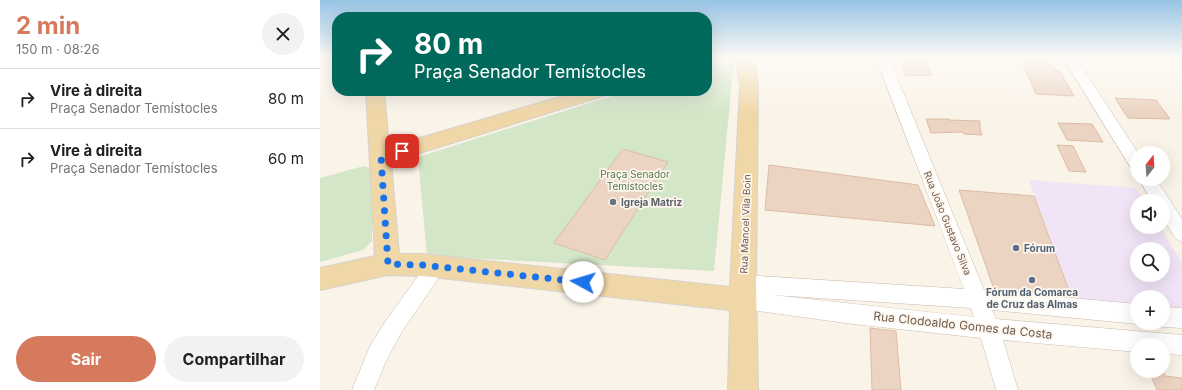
<!DOCTYPE html>
<html lang="pt">
<head>
<meta charset="utf-8">
<style>
  :root { --surface:#fff; --page:#f2f2f2; --text:#202124; --muted:#757577; --line:#e0e0e0; --accent:#d57a5c }
  body { margin:0; font-family:Inter,sans-serif; background:var(--page); color:var(--text); height:100vh; display:flex; flex-direction:column; font-size:15px; white-space:nowrap }
  * { box-sizing:border-box; margin:0 }
  p { font-size:13px; color:var(--muted) }
  .icon { flex:none; width:22px; height:22px; fill:none; stroke:currentColor; stroke-width:2; stroke-linecap:round; stroke-linejoin:round }
  .map { position:relative; flex:1; overflow:hidden }
  .drawer { display:flex; flex-direction:column; background:var(--surface); width:320px }
  .drawer>* { flex:none }
  .banner { position:absolute; left:12px; top:12px; width:380px; height:84px; border-radius:16px; box-shadow:0 4px 16px #0002; background:#00695c; color:#fff; overflow:hidden }
  .needle { width:26px; rotate:17deg }
  .buttons { position:absolute; left:810px; top:146px; display:grid; gap:8px }
  .buttons a { display:grid; place-items:center; width:40px; height:40px; border-radius:50%; background:var(--surface); box-shadow:0 4px 16px #0002; font-size:20px }
  .pin { position:absolute; display:grid; place-items:center; width:34px; height:34px; color:#fff; margin:-17px; border-radius:8px; box-shadow:0 2px 6px #0006 }
  .me { position:absolute; width:44px; margin:-22px; rotate:276deg; stroke-linejoin:round; filter:drop-shadow(0 0 3px #0008) }
  .turn { display:flex; align-items:center; gap:14px; height:84px; padding:0 16px; font-size:18px }
  .turn .icon { width:52px; height:52px; stroke-width:2.5 }
  .turn b { display:block; font-size:28px; line-height:34px }
  .round { display:grid; place-items:center; flex:none; width:42px; height:42px; border-radius:21px; background:var(--page) }
  .summary { display:flex; align-items:center; justify-content:space-between; height:68px; padding:0 16px }
  h1 { font-size:24px; font-weight:700; line-height:30px; color:var(--accent) }
  .button { display:flex; gap:8px; margin-top:auto; padding:8px 16px }
  .button a { flex:1; height:46px; border-radius:24px; background:var(--accent); color:#fff; font-size:16px; font-weight:700; line-height:46px; text-align:center }
  .button a+a { background:var(--page); color:var(--text) }
  ul { padding:0; list-style:none }
  li { display:flex; align-items:center; gap:12px; height:60px; padding:0 16px; border-top:1px solid var(--line) }
  li div { flex:1 }
  li b { display:block; font-size:15px }
  li em { font-style:normal }
  main { display:flex; flex:1; min-height:0 }
  .map>svg:first-child { display:block }
  .education { fill:#f0e4f6; fill-rule:evenodd }
  .green { fill:#d3e6c8 }
  .building { fill:#ecd4c3; stroke:#dcbca5 }
  .lines { fill:none; stroke-linecap:round; stroke-linejoin:round }
  .minor-casing { stroke:#cbbcaf; stroke-width:1 }
  .major-casing { stroke:#d7d1ce; stroke-width:2 }
  .minor { fill:#fff; fill-rule:evenodd }
  .major { fill:#f0d7a8; fill-rule:evenodd }
  .route { stroke:#1a73e8; stroke-width:7; stroke-dasharray:0 12.6 }
  .worship-dot { fill:#6b7280; stroke:#fdf7ee; stroke-width:1.5 }
  .service-dot { fill:#5c6f8a; stroke:#fdf7ee; stroke-width:1.5 }
  .labels { text-anchor:middle; dominant-baseline:central; stroke-width:3.5; stroke-linejoin:round; paint-order:stroke }
  .park-label { font-size:10px; fill:#587a4c; stroke:#fdf7ee }
  .worship-label { font-size:10px; font-weight:bold; fill:#5b616d; stroke:#fdf7ee; text-anchor:start }
  .street-label { font-size:10px; fill:#715c4f; stroke:#fdf7ee }
  .service-label { font-size:10px; font-weight:bold; fill:#4e5e75; stroke:#fdf7ee; text-anchor:start }
  .near-street-label { font-size:12px; fill:#715c4f; stroke:#fdf7ee }
</style>
</head>
<body>
<main>
<section class="drawer">
<div class="summary"><div><h1>2 min</h1><p>150 m · 08:26</p></div><a class="round"><svg class="icon" aria-label="close" viewBox="0 0 24 24"><path d="M6 6l12 12M18 6L6 18"/></svg></a></div>
<ul>
<li><svg class="icon" aria-label="right" viewBox="0 0 24 24"><path d="M7 20v-9h11M14 6l5 5-5 5"/></svg><div><b>Vire à direita</b><p>Praça Senador Temístocles</p></div><em>80 m</em></li>
<li><svg class="icon" aria-label="right" viewBox="0 0 24 24"><path d="M7 20v-9h11M14 6l5 5-5 5"/></svg><div><b>Vire à direita</b><p>Praça Senador Temístocles</p></div><em>60 m</em></li>
</ul>
<div class="button"><a>Sair</a><a>Compartilhar</a></div>
</section>
<div class="map">
<svg width="862" height="390" viewBox="0 0 862 390">
  <rect width="100%" height="100%" fill="#faf3e8"/>
  <path class="education" d="M 709,180 L 816,188 L 824,201 L 817,201 L 817,227 L 840,227 L 862,263 L 862,312 L 843,311 L 843,297 L 817,297 L 817,309 L 754,304 ZM 817,249 L 843,249 L 843,275 L 817,275 Z"/>
  <g class="green">
    <polygon points="411,59 414,59 394,271 107,256 98,157 308,91 387,91 387,66"/>
    <polygon points="44,166 52,169 52,241 43,250 0,262 0,178"/>
  </g>
  <g class="building">
    <polygon points="701,60 729,60 736,71 740,71 754,96 716,94"/>
    <polygon points="605,61 612,75 586,76 581,62"/>
    <polygon points="795,98 836,100 850,119 808,118"/>
    <polygon points="606,119 629,119 629,120 660,121 660,129 662,135 644,134 643,132 611,133"/>
    <polygon points="738,123 772,124 783,142 747,140"/>
    <polygon points="737,145 753,146 766,172 749,171"/>
    <polygon points="303,149 348,162 285,260 234,243"/>
    <polygon points="449,165 598,185 615,226 445,210"/>
    <polygon points="639,190 714,196 751,296 674,289"/>
    <polygon points="550,328 576,331 581,390 552,390"/>
    <polygon points="829,371 843,371 845,376 862,378 862,390 837,390"/>
  </g>
  <g class="lines">
    <g class="minor-casing">
      <g id="minor">
        <path d="M 556,58 L 569,58 L 664,290 L 817,304 L 817,323 L 818,323 L 817,324 L 672,310 L 676,319 L 862,335 L 862,355 L 843,354 L 843,345 L 817,345 L 817,352 L 683,340 L 698,390 L 676,390 L 661,338 L 533,324 L 424,309 L 417,306 L 414,300 L 417,294 L 421,292 L 416,290 L 413,284 L 416,278 L 423,275 L 644,289 ZM 453,295 L 651,308 L 654,317 Z"/>
        <polygon points="743,58 756,58 818,153 817,170 811,168"/>
        <polygon points="819,179 836,179 862,219 862,242 856,239 843,219 843,201 832,201"/>
        <polygon points="116,259 123,261 126,267 81,333 66,361 54,390 32,390 50,346 67,319 109,261"/>
        <polygon points="843,307 862,308 862,328 843,327 836,324 843,323"/>
      </g>
    </g>
    <g class="major-casing">
      <g id="major">
        <polygon points="387,58 396,58 393,63 387,64"/>
        <polygon points="415,58 432,58 435,65 438,86 436,284 438,390 408,390 410,310 102,276 68,275 0,290 0,268 55,256 46,91 64,91 69,147 260,91 289,91 286,95 71,162 79,254 102,254 410,287 420,86 417,65"/>
      </g>
    </g>
    <use href="#minor" class="minor"/>
    <use href="#major" class="major"/>
  </g>
  <linearGradient id="sky" x2="0" y2="1"><stop stop-color="#97c4e5"/><stop offset="0.51" stop-color="#fdfaf5"/><stop offset="1" stop-color="#fdfaf5" stop-opacity="0"/></linearGradient>
  <rect width="862" height="113" fill="url(#sky)"/>
  <g class="lines">
    <polyline class="route" points="82,151 61,157 68,264 102,265 263,282"/>
  </g>
  <circle class="worship-dot" cx="293" cy="202" r="4"/>
  <g class="service-dot">
    <circle cx="696" cy="248" r="4"/>
    <circle cx="712" cy="280" r="4"/>
  </g>
  <g class="labels">
    <g class="park-label">
      <text x="315" y="174">Praça Senador<tspan x="315" dy="12">Temístocles</tspan></text>
    </g>
    <g class="worship-label">
      <text x="301" y="202">Igreja Matriz</text>
    </g>
    <g class="street-label">
      <text transform="translate(628 223) rotate(68)">Rua João Gustavo Silva</text>
      <text transform="translate(425 224) rotate(-88)">Rua Manoel Vila Boin</text>
    </g>
    <g class="service-label">
      <text x="704" y="248">Fórum</text>
      <text x="712" y="292" text-anchor="middle">Fórum da Comarca<tspan x="712" dy="12">de Cruz das Almas</tspan></text>
    </g>
    <g class="near-street-label">
      <text transform="translate(643 325) rotate(6)">Rua Clodoaldo Gomes da Costa</text>
    </g>
  </g>
</svg>
<div class="buttons">
<a><svg class="needle" viewBox="-14 -14 28 28"><path d="M0-13l5 13h-10z" fill="#e53935"/><path d="M0 13l5-13h-10z" fill="#757577"/></svg></a>
<a><svg class="icon" aria-label="sound" viewBox="0 0 24 24"><path d="M4 9h4l5-4v14l-5-4H4zM17 9q2 3 0 6"/></svg></a>
<a><svg class="icon" aria-label="search" viewBox="0 0 24 24"><circle cx="10" cy="10" r="6"/><path d="M15 15l6 6"/></svg></a>
<a>+</a>
<a>−</a>
</div>
<div class="pin" style="left:82px;top:151px;background:#d93025"><svg class="icon" aria-label="arrive" viewBox="0 0 24 24"><path d="M6 21V4h12l-3 4 3 4H6"/></svg></div>
<svg class="me" style="left:263px;top:282px" viewBox="-20 -20 40 40"><circle r="19" fill="#fff"/><path d="M0-13L10 11 0 6-10 11z" fill="#1a73e8"/></svg>
<div class="banner">
<div class="turn"><svg class="icon" aria-label="right" viewBox="0 0 24 24"><path d="M7 20v-9h11M14 6l5 5-5 5"/></svg><div><b>80 m</b>Praça Senador Temístocles</div></div>
</div>
</div>
</main>
</body>
</html>
